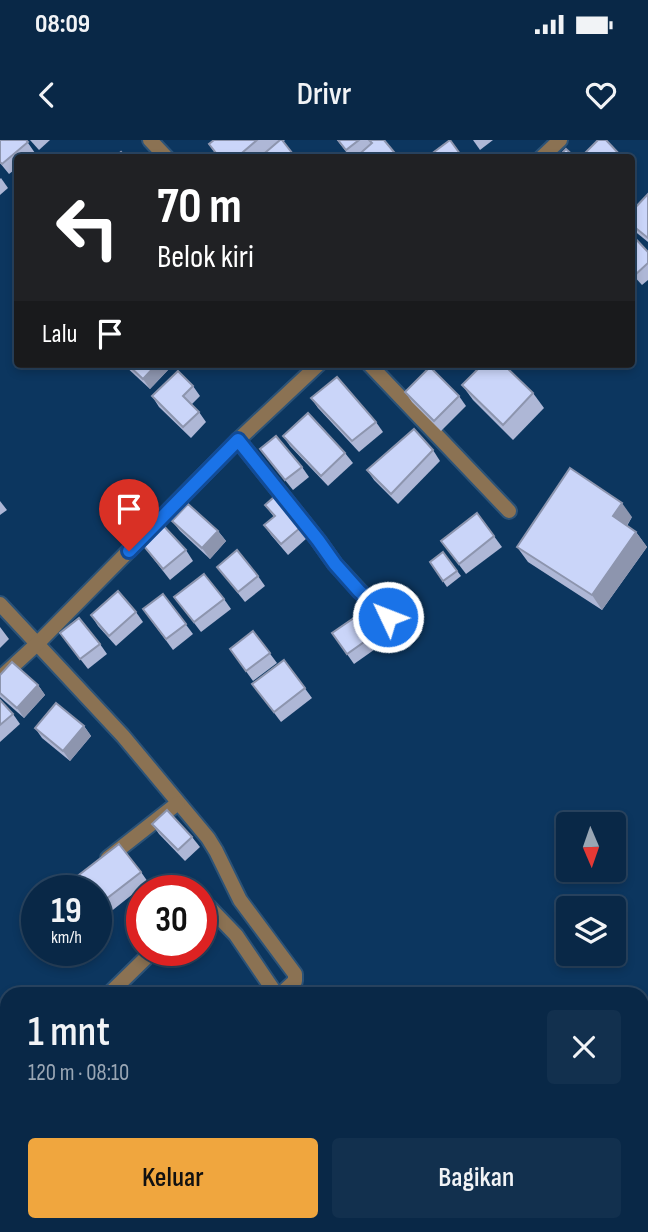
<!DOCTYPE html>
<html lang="id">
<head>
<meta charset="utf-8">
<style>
  :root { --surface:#092847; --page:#12304e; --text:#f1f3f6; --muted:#99a6b4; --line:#294460; --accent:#f0a63e }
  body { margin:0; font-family:"Sofia Sans Condensed",sans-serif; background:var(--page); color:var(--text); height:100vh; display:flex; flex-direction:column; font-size:26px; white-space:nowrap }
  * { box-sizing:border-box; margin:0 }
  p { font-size:23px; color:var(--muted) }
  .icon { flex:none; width:38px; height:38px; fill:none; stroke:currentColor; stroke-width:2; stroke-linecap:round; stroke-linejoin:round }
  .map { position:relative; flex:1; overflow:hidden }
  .side { position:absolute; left:0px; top:847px; width:649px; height:245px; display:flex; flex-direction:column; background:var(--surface); border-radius:21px 21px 0 0; box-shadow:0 4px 10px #0003,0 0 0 2px var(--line) }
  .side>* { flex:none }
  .banner { position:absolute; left:14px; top:14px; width:621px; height:214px; border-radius:7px; box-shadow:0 4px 10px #0003,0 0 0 2px var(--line); background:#202124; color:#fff; overflow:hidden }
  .needle { width:46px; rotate:178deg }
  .buttons { position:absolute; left:556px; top:672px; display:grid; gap:14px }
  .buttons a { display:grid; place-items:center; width:70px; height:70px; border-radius:7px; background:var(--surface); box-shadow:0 4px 10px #0003,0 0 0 2px var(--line); font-size:35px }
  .speed { position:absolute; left:21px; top:735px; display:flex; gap:14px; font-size:35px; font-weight:700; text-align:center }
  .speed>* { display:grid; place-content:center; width:91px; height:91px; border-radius:50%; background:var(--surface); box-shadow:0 4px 10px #0003,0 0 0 2px var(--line); line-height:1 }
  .speed small { font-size:18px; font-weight:400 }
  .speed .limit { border:10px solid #d22; background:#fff; color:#111 }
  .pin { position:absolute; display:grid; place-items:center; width:60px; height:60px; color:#fff; margin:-72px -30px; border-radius:50% 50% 50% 0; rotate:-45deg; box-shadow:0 0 7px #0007 }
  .pin .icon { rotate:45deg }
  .me { position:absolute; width:77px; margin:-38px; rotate:313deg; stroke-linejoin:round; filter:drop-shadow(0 0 5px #0008) }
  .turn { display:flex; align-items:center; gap:24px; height:147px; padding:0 28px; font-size:32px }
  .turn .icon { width:91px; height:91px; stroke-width:2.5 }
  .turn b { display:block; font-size:49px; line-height:60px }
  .then { display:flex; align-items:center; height:66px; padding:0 28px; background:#0003; gap:14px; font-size:26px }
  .round { display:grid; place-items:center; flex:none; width:74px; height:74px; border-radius:7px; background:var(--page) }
  .overview { display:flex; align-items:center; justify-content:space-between; height:119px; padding:0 28px }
  h1 { font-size:42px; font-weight:600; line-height:52px }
  .button { display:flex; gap:14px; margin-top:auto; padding:14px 28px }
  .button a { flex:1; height:80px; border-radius:7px; background:var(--accent); color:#111; font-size:28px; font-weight:600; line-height:80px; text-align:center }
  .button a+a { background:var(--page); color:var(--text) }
  .status { display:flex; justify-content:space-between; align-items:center; height:49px; padding:0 35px; background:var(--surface); direction:ltr }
  .status svg { height:19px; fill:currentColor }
  header { display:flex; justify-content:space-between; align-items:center; height:91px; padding:0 28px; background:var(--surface); font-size:32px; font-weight:600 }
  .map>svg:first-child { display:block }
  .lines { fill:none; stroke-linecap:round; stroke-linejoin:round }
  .minor-casing { stroke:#2c5378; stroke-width:18 }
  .minor { stroke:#8b7253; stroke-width:14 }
  .wall { fill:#aeb7d6 }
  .shaded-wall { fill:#8d95ae }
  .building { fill:#cad5f9; stroke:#8d95ae; stroke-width:2 }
  .route-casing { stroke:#114b97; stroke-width:18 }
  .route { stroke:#1a73e8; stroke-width:12 }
</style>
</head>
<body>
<div class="status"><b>08:09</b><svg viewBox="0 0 49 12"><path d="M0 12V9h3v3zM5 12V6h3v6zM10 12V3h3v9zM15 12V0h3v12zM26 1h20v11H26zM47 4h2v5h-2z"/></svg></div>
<header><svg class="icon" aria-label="back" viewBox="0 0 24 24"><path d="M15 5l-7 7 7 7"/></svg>Drivr<svg class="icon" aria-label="heart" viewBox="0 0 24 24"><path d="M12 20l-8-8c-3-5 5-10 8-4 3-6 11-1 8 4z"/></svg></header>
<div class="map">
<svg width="648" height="1092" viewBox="0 0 648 1092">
  <rect width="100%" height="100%" fill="#0c365f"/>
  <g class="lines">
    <g class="minor-casing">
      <g id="minor">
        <polyline points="150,0 167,18"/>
        <polyline points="541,18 560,0"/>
        <polyline points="369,224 509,371"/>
        <polyline points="238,300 318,400 335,424 360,451 388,477"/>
        <polyline points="0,464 123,596 208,698 216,711 240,760 295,834 295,841 281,854"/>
        <polyline points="0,538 38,503 238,300 319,224"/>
        <polyline points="108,718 178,663"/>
        <polyline points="201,772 209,767 236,795 276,854"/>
        <polyline points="109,854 154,810"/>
        <polyline points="0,891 7,885"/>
        <polyline points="83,1090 91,1085"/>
      </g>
    </g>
    <use href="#minor" class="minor"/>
  </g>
  <g class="wall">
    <polygon points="0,0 26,0 35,13 29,18 18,18 18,27 9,34 0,23"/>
    <polygon points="30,0 50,0 39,10"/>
    <polygon points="214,0 285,0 283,2 296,18 218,18 209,4"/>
    <polygon points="337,0 384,0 399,18 351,18"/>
    <polygon points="473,0 493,0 480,10"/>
    <polygon points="1,38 8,48 0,55 0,39"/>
    <polygon points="648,54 648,102 632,89 632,71"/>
    <polygon points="632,95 648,112 648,140 642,145 632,134"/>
    <polygon points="123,224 164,224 168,230 150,249"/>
    <polygon points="462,245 533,253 544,268 513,300 473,260"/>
    <polygon points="193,246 200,256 191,265 199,272 206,282 191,298 159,267 152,256"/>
    <polygon points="405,252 459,256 466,266 441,291 412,262"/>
    <polygon points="311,258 376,282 383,292 359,312 318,268"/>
    <polygon points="283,296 345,313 353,323 328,346 290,306"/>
    <polygon points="260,309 302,327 309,337 293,350"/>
    <polygon points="433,310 440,321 398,364 374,340 367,330"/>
    <polygon points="0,361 7,370 0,375"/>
    <polygon points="265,365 300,388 307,398 288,415 271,395 264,385 274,377"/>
    <polygon points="477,373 502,407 466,434 441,401"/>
    <polygon points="632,377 627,386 636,392 647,407 602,470 528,422 517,407"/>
    <polygon points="172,381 218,391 226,401 210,419 180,391"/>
    <polygon points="138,399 186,410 193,421 170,440"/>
    <polygon points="443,412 461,436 447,447 430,422"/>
    <polygon points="217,427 258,436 265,446 245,462"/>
    <polygon points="163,454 193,494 173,510 143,469"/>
    <polygon points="174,457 224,459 231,469 201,492"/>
    <polygon points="367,469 388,500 354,524 332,493"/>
    <polygon points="136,472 143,482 116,506 98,486 91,475"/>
    <polygon points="0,487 9,499 0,508"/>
    <polygon points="253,491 277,523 253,541 230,509"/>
    <polygon points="60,493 100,504 107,514 88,529"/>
    <polygon points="284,520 312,558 281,582 252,544"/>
    <polygon points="0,535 38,545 45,555 24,578 0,557"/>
    <polygon points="0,560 13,574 20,584 0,602"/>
    <polygon points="84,586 91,596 70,621 42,598 35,588"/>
    <polygon points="152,684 192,697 200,707 185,721 159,694"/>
    <polygon points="141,732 148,742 104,777 96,767 96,751 84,751 75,738"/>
    <polygon points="0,935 7,942 7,967 2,972 0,970"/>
  </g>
  <g class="shaded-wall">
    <polygon points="157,224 164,224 168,230 150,249 143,239"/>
    <polygon points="622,363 632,377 623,391 613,376"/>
    <polygon points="218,391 226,401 210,419 202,408"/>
    <polygon points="636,392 647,407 602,470 592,455"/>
    <polygon points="38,545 45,555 24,578 17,568"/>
    <polygon points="84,586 91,596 70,621 63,611"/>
  </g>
  <g class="building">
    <polygon points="0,0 26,0 28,2 2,24 0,22"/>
    <polygon points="214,0 257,0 236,18 220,18 209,4"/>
    <polygon points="280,0 282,0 296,18 259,18"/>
    <polygon points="338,0 359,0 346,10"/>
    <polygon points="369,0 384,0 399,18 355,18 372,3"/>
    <polygon points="450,0 463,18 426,18"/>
    <polygon points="598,0 606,0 623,18 580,18"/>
    <polygon points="566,9 576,18 557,18"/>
    <polygon points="121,12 126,18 114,18"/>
    <polygon points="648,54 648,98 632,85 632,71"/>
    <polygon points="632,95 648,112 648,123 635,135 632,132"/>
    <polygon points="127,224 157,224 143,239"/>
    <polygon points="483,224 503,224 533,253 503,285 462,245"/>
    <polygon points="430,227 459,256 434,281 405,252"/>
    <polygon points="178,231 193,246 183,256 199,272 183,287 152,256"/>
    <polygon points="337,237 376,282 352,301 311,258"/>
    <polygon points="308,273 345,313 321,336 283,296"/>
    <polygon points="414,289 433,310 391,354 367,330"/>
    <polygon points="276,296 302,327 285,340 260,309"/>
    <polygon points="570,328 622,363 613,376 636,392 592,455 517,407"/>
    <polygon points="274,357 300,388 281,404 264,385 275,376 265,365"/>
    <polygon points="188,364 218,391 202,408 172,381"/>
    <polygon points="477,373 494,396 459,424 441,401"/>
    <polygon points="160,382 186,410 163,429 138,399"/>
    <polygon points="237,410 258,436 238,452 217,427"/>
    <polygon points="443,412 457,431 443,441 430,422"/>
    <polygon points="204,434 224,459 194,482 174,457"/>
    <polygon points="118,451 136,472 109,496 91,475"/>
    <polygon points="163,454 186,484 166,499 143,469"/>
    <polygon points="367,469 381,490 347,514 332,493"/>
    <polygon points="79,478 100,504 80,519 60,493"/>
    <polygon points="253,491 270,513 246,531 230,509"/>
    <polygon points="284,520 305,548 274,572 252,544"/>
    <polygon points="12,522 38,545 17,568 0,553 0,535"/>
    <polygon points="0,560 13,574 0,585"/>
    <polygon points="56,563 84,586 63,611 35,588"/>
    <polygon points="167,670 192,697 178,710 152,684"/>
    <polygon points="119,704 141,732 97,766 96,751 84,751 75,738"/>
    <polygon points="0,935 7,942 7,950 0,957"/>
  </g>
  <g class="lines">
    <g class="route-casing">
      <polyline id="route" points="129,411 238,300 318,400 335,424 359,451 388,477"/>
    </g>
    <use href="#route" class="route"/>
  </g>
</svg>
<div class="buttons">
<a><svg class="needle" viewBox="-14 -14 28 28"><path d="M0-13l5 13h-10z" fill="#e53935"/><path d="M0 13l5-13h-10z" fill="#99a6b4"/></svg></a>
<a><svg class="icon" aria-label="layers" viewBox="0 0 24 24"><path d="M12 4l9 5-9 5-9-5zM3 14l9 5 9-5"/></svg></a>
</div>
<div class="speed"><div>19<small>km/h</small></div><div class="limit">30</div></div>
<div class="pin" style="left:129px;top:411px;background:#d93025"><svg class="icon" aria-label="arrive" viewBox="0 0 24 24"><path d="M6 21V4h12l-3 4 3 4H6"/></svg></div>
<svg class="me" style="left:388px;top:477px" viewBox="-20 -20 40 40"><circle r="17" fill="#1a73e8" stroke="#fff" stroke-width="3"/><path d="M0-11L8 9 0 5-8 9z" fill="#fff"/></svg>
<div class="banner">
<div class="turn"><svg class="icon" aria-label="left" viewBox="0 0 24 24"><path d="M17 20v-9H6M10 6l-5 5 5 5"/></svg><div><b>70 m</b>Belok kiri</div></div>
<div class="then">Lalu<svg class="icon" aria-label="arrive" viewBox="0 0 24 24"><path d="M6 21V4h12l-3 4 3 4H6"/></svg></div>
</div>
<section class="side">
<div class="overview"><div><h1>1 mnt</h1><p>120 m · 08:10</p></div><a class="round"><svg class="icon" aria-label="close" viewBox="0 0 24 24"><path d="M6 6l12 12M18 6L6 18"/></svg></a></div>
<div class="button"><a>Keluar</a><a>Bagikan</a></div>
</section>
</div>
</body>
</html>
